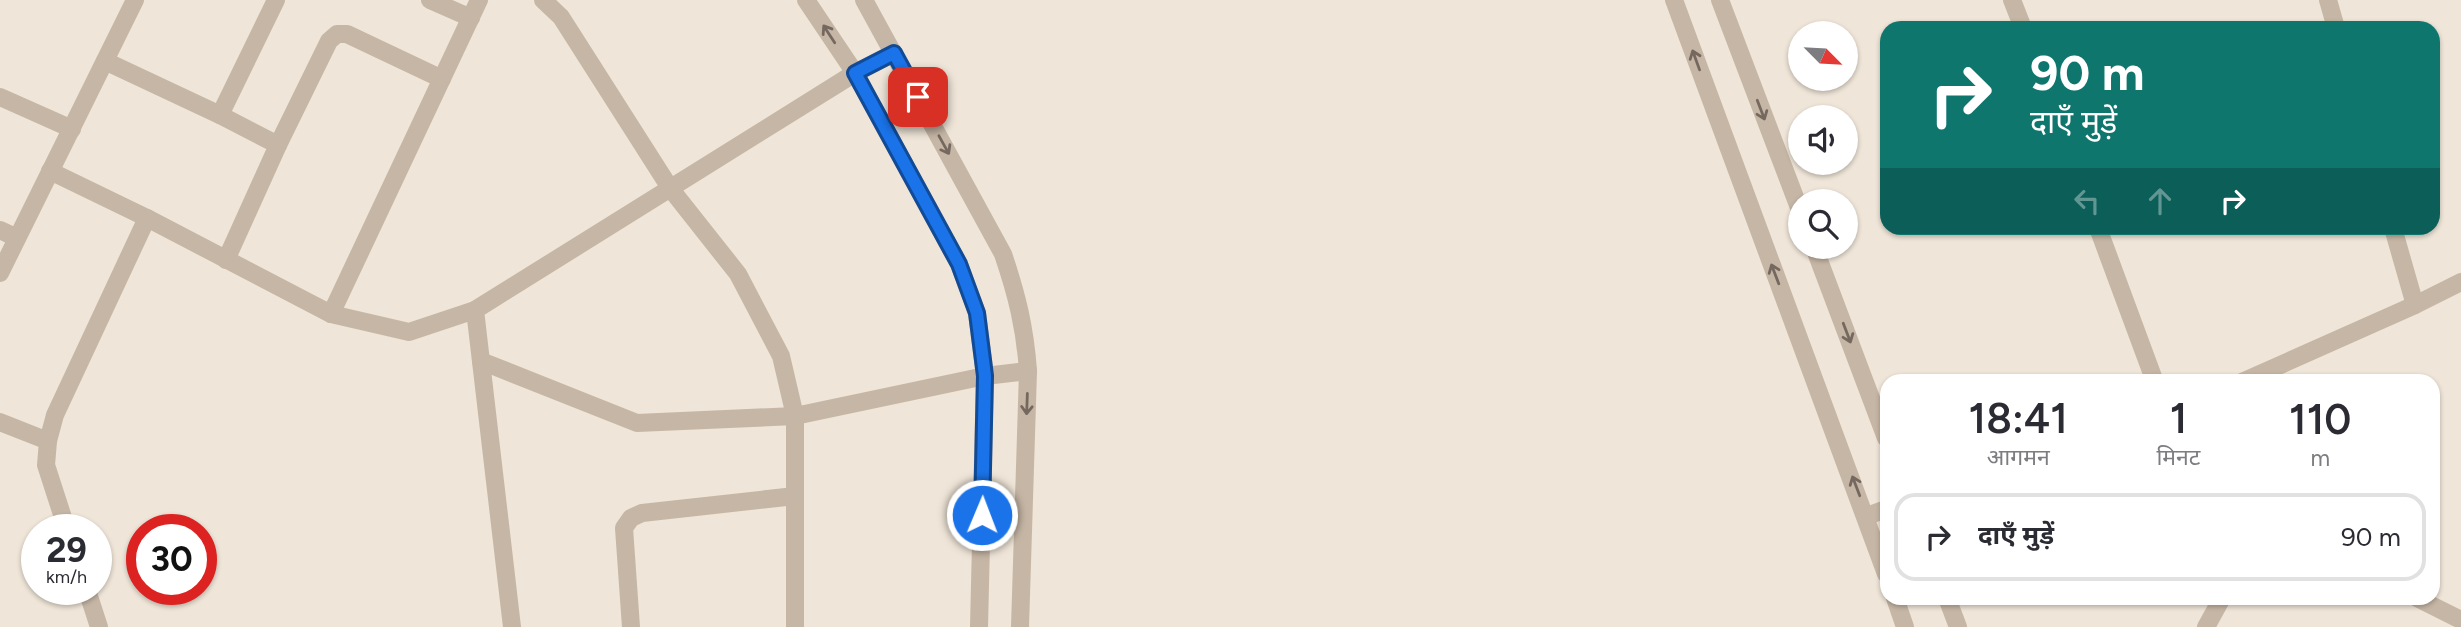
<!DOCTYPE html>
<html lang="hi">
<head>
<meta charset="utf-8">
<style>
  :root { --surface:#fff; --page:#f2f2f3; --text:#2b2b33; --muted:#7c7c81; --line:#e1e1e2 }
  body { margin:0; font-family:Figtree,"Noto Sans Devanagari",sans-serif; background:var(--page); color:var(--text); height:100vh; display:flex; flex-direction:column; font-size:26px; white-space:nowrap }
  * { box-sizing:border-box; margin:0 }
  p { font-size:23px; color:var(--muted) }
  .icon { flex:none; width:38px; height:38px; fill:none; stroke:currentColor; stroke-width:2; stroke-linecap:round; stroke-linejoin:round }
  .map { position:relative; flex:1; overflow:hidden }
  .sheet { position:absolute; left:1880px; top:374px; width:560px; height:231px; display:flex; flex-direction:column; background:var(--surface); border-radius:21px; box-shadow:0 2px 5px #0004 }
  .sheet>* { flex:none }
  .top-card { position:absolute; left:1880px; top:21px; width:560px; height:214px; border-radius:21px; box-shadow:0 2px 5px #0004; background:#0f766e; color:#fff; overflow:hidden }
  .needle { width:46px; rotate:114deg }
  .fabs { position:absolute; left:1788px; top:21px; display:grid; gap:14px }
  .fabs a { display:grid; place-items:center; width:70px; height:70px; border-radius:50%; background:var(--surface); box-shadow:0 2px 5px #0004; font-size:35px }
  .speed { position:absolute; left:21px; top:514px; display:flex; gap:14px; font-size:35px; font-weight:700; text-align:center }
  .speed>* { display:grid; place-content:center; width:91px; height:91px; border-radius:50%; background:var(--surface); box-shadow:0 2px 5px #0004; line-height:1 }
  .speed small { font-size:18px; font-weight:400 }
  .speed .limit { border:10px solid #d22; background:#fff; color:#111 }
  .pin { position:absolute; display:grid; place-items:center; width:60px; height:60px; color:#fff; margin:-30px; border-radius:14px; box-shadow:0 4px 10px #0006 }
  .me { position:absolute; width:77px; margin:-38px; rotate:1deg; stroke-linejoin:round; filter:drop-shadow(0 0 5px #0008) }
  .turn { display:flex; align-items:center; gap:24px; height:147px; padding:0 35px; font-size:32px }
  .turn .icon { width:91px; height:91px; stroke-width:2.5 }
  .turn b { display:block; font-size:49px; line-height:60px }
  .lanes { display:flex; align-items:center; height:66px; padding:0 35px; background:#0003; justify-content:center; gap:35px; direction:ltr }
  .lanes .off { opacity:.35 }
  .eta { display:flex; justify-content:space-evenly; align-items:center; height:119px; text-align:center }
  .eta b { font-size:42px; font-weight:600; line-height:49px }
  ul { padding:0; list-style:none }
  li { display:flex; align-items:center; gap:21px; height:88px; margin:0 14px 10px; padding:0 21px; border:4px solid var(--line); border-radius:21px }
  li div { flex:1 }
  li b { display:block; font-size:26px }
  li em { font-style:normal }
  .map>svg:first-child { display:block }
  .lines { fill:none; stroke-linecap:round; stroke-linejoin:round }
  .minor { stroke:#c6b6a5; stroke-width:18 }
  .oneway { stroke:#75695f }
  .route-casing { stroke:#114b97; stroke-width:18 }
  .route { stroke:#1a73e8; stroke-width:12 }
</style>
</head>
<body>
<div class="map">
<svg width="2461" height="627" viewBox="0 0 2461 627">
  <rect width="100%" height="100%" fill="#efe5d8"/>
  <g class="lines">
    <g class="minor">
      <polyline points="430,0 471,18"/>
      <polyline points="543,0 561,17 670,188 738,274 781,356 795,416 795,627"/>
      <polyline points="806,0 855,73 959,264 977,313 985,376 979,627"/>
      <path d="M 864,0 L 1003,254 C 1017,295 1025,328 1028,371 L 1020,627"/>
      <polyline points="1674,0 1886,574"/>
      <polyline points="1720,0 1801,213"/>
      <polyline points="2012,0 2023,28"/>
      <polyline points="2328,0 2336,28"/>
      <polyline points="105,61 220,115 276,0"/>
      <polyline points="0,97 72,129"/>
      <polyline points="220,115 278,145 226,260"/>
      <polyline points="278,145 329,41 337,34 347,34 442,79"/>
      <polyline points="50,171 147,218 331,314 409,332 475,310"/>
      <polyline points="2098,228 2155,382"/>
      <polyline points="2393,228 2415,305"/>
      <polyline points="0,230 17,238"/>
      <polyline points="1814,247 1886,438"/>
      <polyline points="0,273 135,0"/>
      <polyline points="331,314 479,0"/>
      <polyline points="481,361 637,423 795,416 985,376 1028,371"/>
      <polyline points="2242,382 2415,305 2461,282"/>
      <polyline points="0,422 48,441"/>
      <polyline points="1867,516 1886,509"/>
      <polyline points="67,530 46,465 48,441 55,415 147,218"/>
      <polyline points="87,590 99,627"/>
      <polyline points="1895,598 1905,627"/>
      <polyline points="1947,598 1958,627"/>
      <polyline points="2417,598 2461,620"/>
      <polyline points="512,627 475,310 855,73 894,53"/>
      <polyline points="631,627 624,528 631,518 642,513 795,496"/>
      <polyline points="2206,627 2222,598"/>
    </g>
  </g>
  <defs><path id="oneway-shaft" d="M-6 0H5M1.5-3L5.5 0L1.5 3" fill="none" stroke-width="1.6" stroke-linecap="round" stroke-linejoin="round" transform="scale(1.75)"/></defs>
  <g class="oneway">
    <use href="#oneway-shaft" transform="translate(829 34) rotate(-123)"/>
    <use href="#oneway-shaft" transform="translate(1696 60) rotate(-110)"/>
    <use href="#oneway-shaft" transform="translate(1761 110) rotate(69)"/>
    <use href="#oneway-shaft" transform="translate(944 145) rotate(61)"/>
    <use href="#oneway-shaft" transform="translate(1775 274) rotate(-111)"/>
    <use href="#oneway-shaft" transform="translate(1847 333) rotate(69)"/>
    <use href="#oneway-shaft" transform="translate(1027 404) rotate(92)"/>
    <use href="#oneway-shaft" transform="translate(1856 486) rotate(-111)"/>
  </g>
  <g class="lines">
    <g class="route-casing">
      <polyline id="route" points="918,97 894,53 855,73 959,264 977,313 985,376 982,515"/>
    </g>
    <use href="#route" class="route"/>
  </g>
</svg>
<div class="fabs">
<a><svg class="needle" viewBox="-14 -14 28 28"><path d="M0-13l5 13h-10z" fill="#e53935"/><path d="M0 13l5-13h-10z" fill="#7c7c81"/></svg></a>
<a><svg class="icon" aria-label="sound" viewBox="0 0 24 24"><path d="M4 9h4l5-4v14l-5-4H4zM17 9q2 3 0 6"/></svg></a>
<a><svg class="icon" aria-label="search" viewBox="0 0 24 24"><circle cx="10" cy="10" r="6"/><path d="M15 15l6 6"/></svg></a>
</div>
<div class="speed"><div>29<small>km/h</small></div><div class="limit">30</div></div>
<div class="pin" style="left:918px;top:97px;background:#d93025"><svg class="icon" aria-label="arrive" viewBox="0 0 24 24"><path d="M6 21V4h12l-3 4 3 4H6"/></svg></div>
<svg class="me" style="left:982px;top:515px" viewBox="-20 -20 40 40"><circle r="17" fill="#1a73e8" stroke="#fff" stroke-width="3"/><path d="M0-11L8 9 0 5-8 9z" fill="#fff"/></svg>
<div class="top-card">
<div class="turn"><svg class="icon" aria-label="right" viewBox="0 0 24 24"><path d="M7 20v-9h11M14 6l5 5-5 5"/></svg><div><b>90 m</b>दाएँ मुड़ें</div></div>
<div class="lanes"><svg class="icon off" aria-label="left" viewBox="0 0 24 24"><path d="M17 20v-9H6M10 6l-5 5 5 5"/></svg><svg class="icon off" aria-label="ahead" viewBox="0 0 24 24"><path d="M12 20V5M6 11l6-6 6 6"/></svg><svg class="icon" aria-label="right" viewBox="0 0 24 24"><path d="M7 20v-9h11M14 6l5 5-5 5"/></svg></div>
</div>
<section class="sheet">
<div class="eta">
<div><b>18:41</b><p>आगमन</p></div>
<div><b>1</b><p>मिनट</p></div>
<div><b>110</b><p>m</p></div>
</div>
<ul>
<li><svg class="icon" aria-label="right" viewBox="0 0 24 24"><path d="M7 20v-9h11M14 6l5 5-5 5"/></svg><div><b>दाएँ मुड़ें</b></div><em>90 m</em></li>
</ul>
</section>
</div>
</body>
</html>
